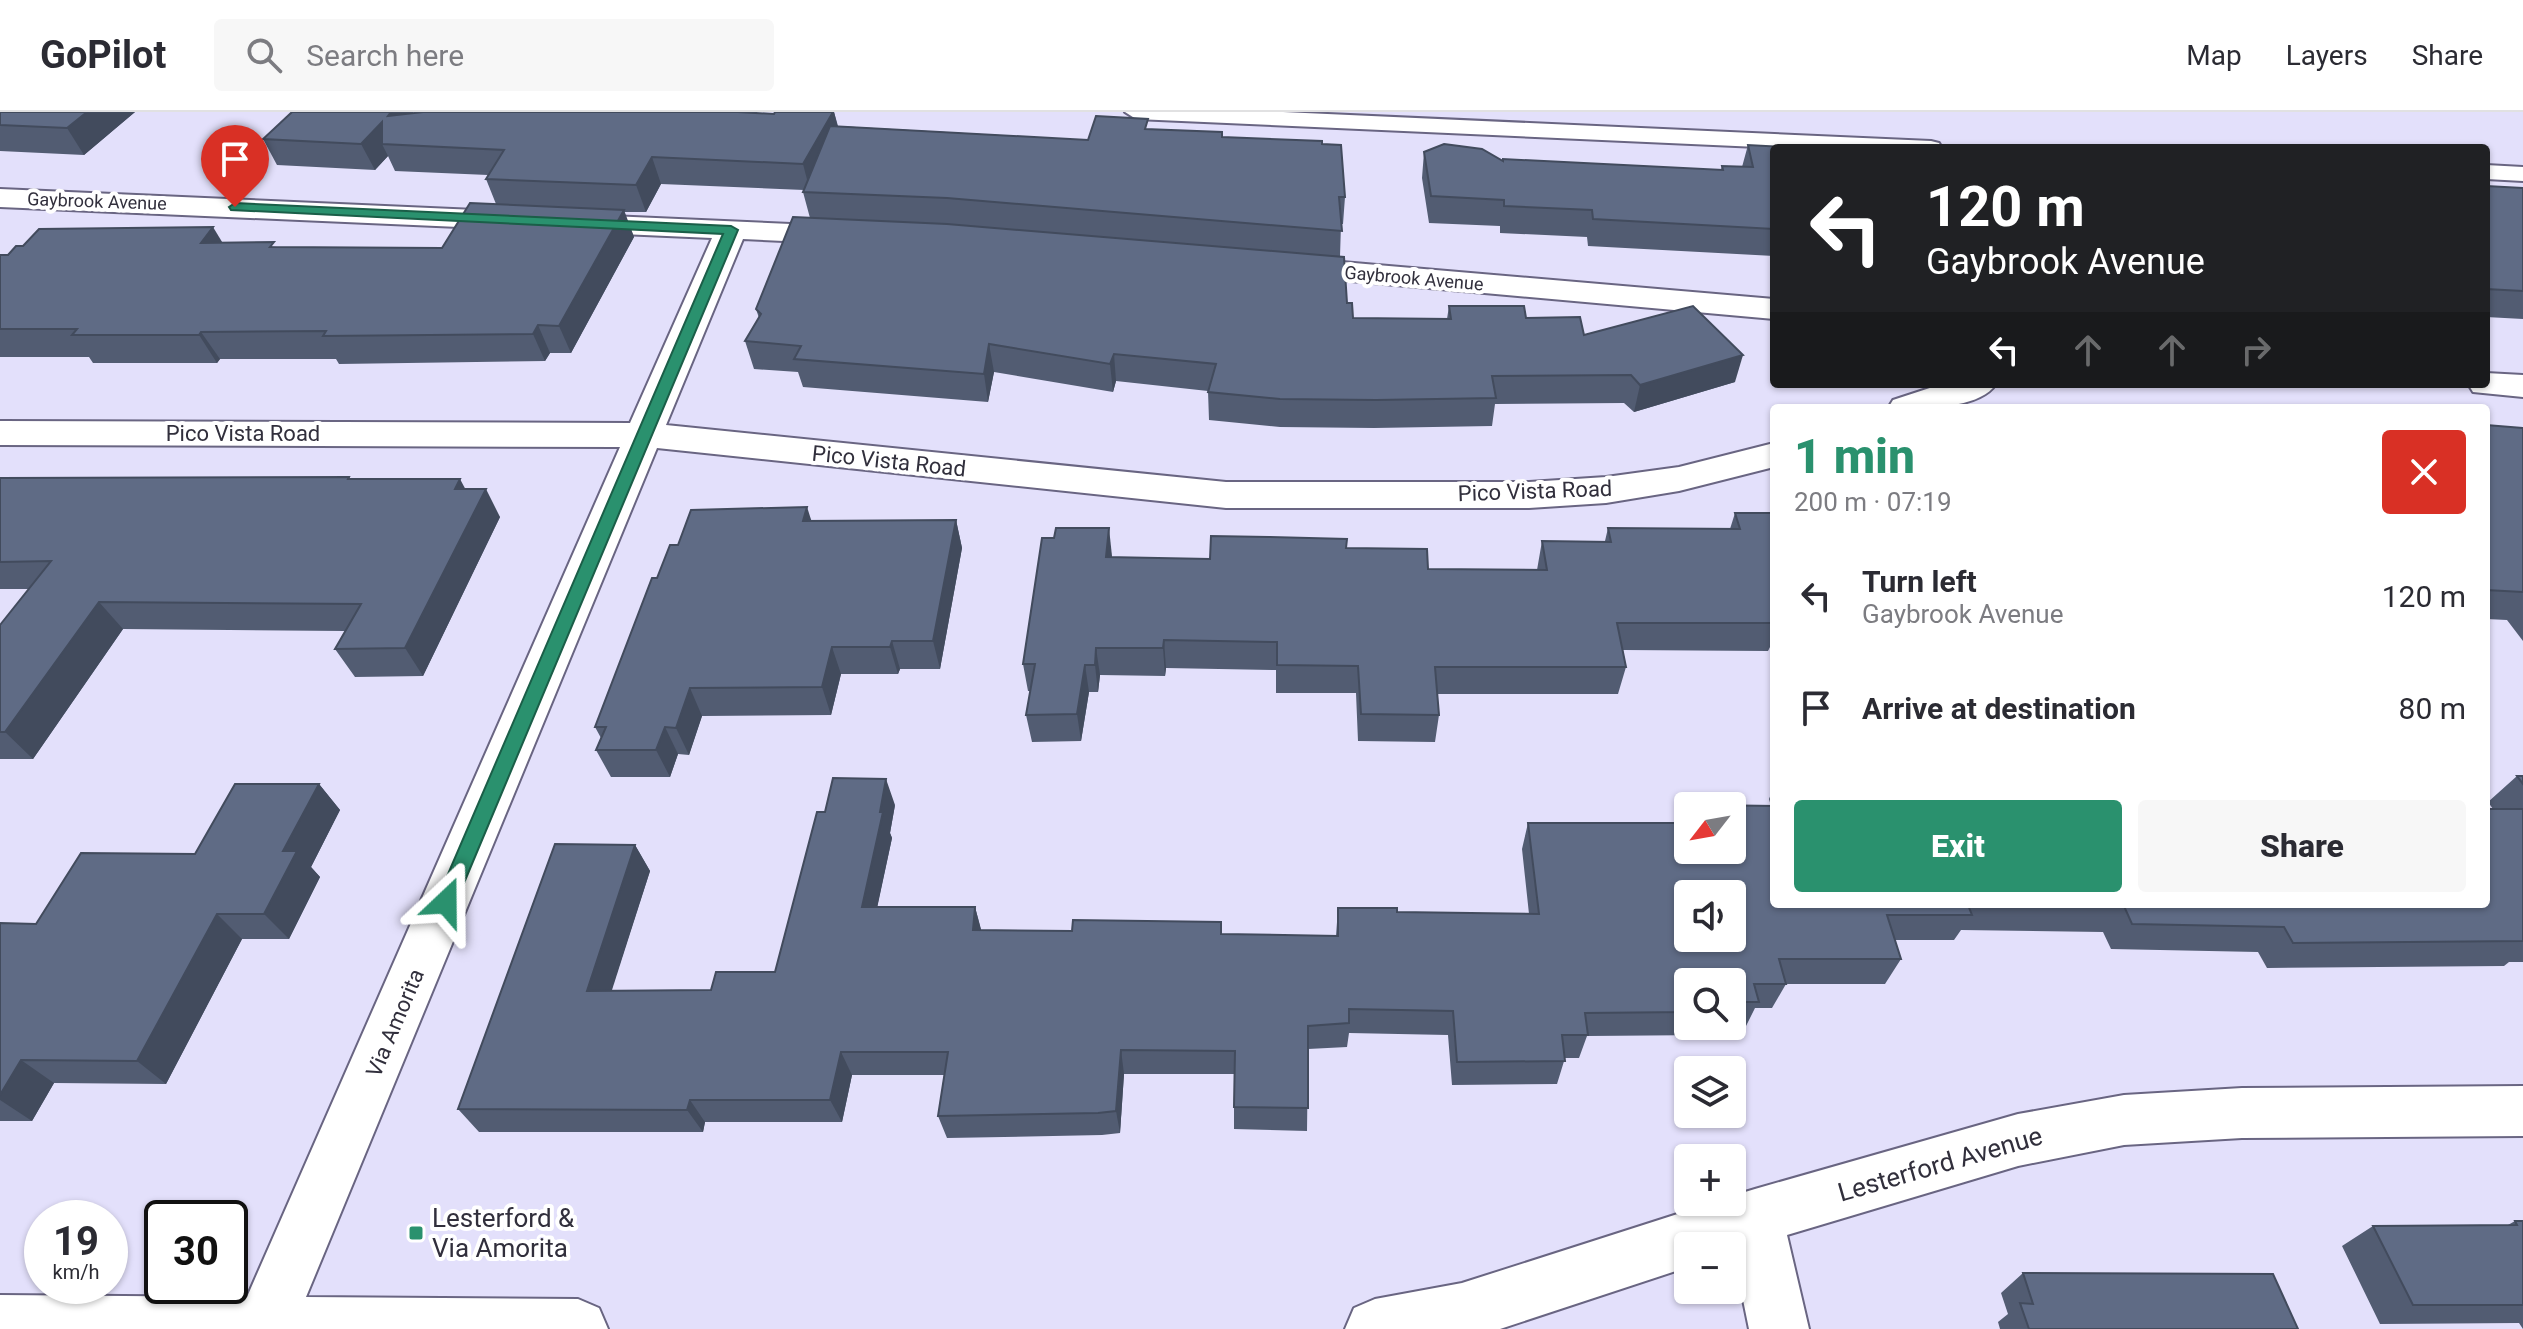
<!DOCTYPE html>
<html lang="en">
<head>
<meta charset="utf-8">
<style>
  :root { --surface:#fff; --page:#f7f7f7; --text:#2b2b33; --muted:#7c7c81; --line:#e1e1e2; --accent:#2a916e }
  body { margin:0; font-family:Roboto,sans-serif; background:var(--page); color:var(--text); height:100vh; display:flex; flex-direction:column; font-size:30px; white-space:nowrap }
  * { box-sizing:border-box; margin:0 }
  p { font-size:26px; color:var(--muted) }
  .icon { flex:none; width:44px; height:44px; fill:none; stroke:currentColor; stroke-width:2; stroke-linecap:round; stroke-linejoin:round }
  .map { position:relative; flex:1; overflow:hidden }
  .details { position:absolute; left:1770px; top:292px; width:720px; height:504px; display:flex; flex-direction:column; background:var(--surface); border-radius:8px; box-shadow:0 2px 6px #0004 }
  .details>* { flex:none }
  .banner { position:absolute; left:1770px; top:32px; width:720px; height:244px; border-radius:8px; box-shadow:0 2px 6px #0004; background:#202124; color:#fff; overflow:hidden }
  .needle { width:52px; rotate:239deg }
  .tools { position:absolute; left:1674px; top:680px; display:grid; gap:16px }
  .tools a { display:grid; place-items:center; width:72px; height:72px; border-radius:8px; background:var(--surface); box-shadow:0 2px 6px #0004; font-size:40px }
  .speed { position:absolute; left:24px; top:1088px; display:flex; gap:16px; font-size:40px; font-weight:700; text-align:center }
  .speed>* { display:grid; place-content:center; width:104px; height:104px; border-radius:50%; background:var(--surface); box-shadow:0 2px 6px #0004; line-height:1 }
  .speed small { font-size:20px; font-weight:400 }
  .speed .limit { border:4px solid #111; border-radius:12px; background:#fff; color:#111 }
  .pin { position:absolute; display:grid; place-items:center; width:68px; height:68px; color:#fff; margin:-82px -34px; border-radius:50% 50% 50% 0; rotate:-45deg; box-shadow:0 0 8px #0007 }
  .pin .icon { rotate:45deg }
  .me { position:absolute; width:88px; margin:-44px; rotate:23deg; stroke-linejoin:round; filter:drop-shadow(0 0 6px #0008) }
  .turn { display:flex; align-items:center; gap:28px; height:168px; padding:0 24px; font-size:36px }
  .turn .icon { width:104px; height:104px; stroke-width:2.5 }
  .turn b { display:block; font-size:56px; line-height:68px }
  .lanes { display:flex; align-items:center; height:76px; padding:0 24px; background:#0003; justify-content:center; gap:40px; direction:ltr }
  .lanes .off { opacity:.35 }
  .round { display:grid; place-items:center; flex:none; width:84px; height:84px; border-radius:8px; background:var(--page) }
  .overview { display:flex; align-items:center; justify-content:space-between; height:136px; padding:0 24px }
  h1 { font-size:48px; font-weight:800; line-height:60px; color:var(--accent) }
  .action { display:flex; gap:16px; margin-top:auto; padding:16px 24px }
  .action a { flex:1; height:92px; border-radius:8px; background:var(--accent); color:#fff; font-size:32px; font-weight:800; line-height:92px; text-align:center }
  .action a+a { background:var(--page); color:var(--text) }
  ul { padding:0; list-style:none }
  li { display:flex; align-items:center; gap:24px; height:112px; padding:0 24px }
  li div { flex:1 }
  li b { display:block; font-size:30px }
  li em { font-style:normal }
  header { display:flex; align-items:center; gap:48px; box-sizing:border-box; height:112px; padding:0 40px; background:var(--surface); border-bottom:2px solid var(--line) }
  header strong { font-size:38px }
  nav { display:flex; gap:44px; margin-inline-start:auto; font-size:28px }
  .search { width:560px; height:72px; background:var(--page); display:flex; align-items:center; gap:20px; box-sizing:border-box; padding:0 28px; border-radius:8px; color:var(--muted); font-size:30px }
  .map>svg:first-child { display:block }
  .lines { fill:none; stroke-linecap:round; stroke-linejoin:round }
  .service-casing { stroke:#696582; stroke-width:4 }
  .minor-casing { stroke:#696582; stroke-width:4 }
  .service { fill:#fff; fill-rule:evenodd }
  .minor { fill:#fff; fill-rule:evenodd }
  .wall { fill:#525c72 }
  .shaded-wall { fill:#424b5d }
  .building { fill:#5f6b85; stroke:#424b5d; stroke-width:2; fill-rule:evenodd }
  .route { fill:#2a916e; stroke:#1b5e48; stroke-width:2 }
  .poi-dot { fill:#2a916e; stroke:#fff; stroke-width:3 }
  .labels { text-anchor:middle; dominant-baseline:central; stroke-width:8; stroke-linejoin:round; paint-order:stroke }
  .far-street-label { font-size:18px; fill:#312f3c; stroke:#fff }
  .street-label { font-size:22px; fill:#312f3c; stroke:#fff }
  .near-street-label { font-size:26px; fill:#312f3c; stroke:#fff }
  .near-poi-label { font-size:26px; fill:#312f3c; stroke:#fff; text-anchor:start }
</style>
</head>
<body>
<header>
<strong>GoPilot</strong>
<div class="search"><svg class="icon" aria-label="search" viewBox="0 0 24 24"><circle cx="10" cy="10" r="6"/><path d="M15 15l6 6"/></svg>Search here</div>
<nav><a>Map</a><a>Layers</a><a>Share</a></nav>
</header>
<div class="map">
<svg width="2523" height="1217" viewBox="0 0 2523 1217">
  <rect width="100%" height="100%" fill="#e3e0fb"/>
  <g class="lines">
    <g class="service-casing">
      <g id="service">
        <polygon points="1125,0 1283,0 1931,29 1939,31 1942,36 1781,36 1136,7"/>
        <polygon points="2486,53 2523,55 2523,69 2486,67"/>
      </g>
    </g>
    <g class="minor-casing">
      <g id="minor">
        <polygon points="0,77 860,115 865,122 860,129 849,132 743,127 666,313 1226,370 1529,370 1606,365 1679,355 1774,331 1774,355 1679,379 1606,391 1529,396 1226,396 657,336 306,1185 578,1187 599,1196 608,1217 0,1217 0,1183 247,1185 620,335 0,333 0,309 630,311 712,126 0,95"/>
        <polygon points="1284,145 1774,187 1774,207 1273,162 1268,155 1273,148"/>
        <polygon points="2486,261 2523,263 2523,285 2473,280 2468,272 2486,272"/>
        <path d="M 1942,272 L 1996,272 C 1978,299 1917,296 1888,296 L 1893,288 Z"/>
        <polygon points="2523,974 2523,1024 2242,1026 2124,1033 2018,1054 1787,1123 1809,1217 1749,1217 1732,1134 1688,1134 1688,1155 1500,1217 1345,1217 1354,1196 1375,1187 1462,1171 1715,1090 1732,1090 1732,1084 1755,1077 2018,1002 2124,983 2242,976"/>
      </g>
    </g>
    <use href="#service" class="service"/>
    <use href="#minor" class="minor"/>
  </g>
  <g class="wall">
    <polygon points="0,0 135,0 84,43 0,39"/>
    <polygon points="775,0 834,0 838,14 1088,28 1149,17 1222,20 1222,25 1322,32 1345,85 1343,112 1341,112 1340,145 1347,191 1353,206 1447,207 1449,194 1526,206 1735,270 1634,300 1624,291 1495,292 1492,314 1374,316 1280,315 1209,308 1208,279 1116,269 1113,280 994,260 988,290 803,275 798,260 754,257 745,229 759,206 756,197 810,106 803,80 804,78 661,72 646,100 624,100 634,125 571,241 550,241 545,249 339,252 336,247 220,247 217,251 93,251 89,245 0,245 0,143 223,130 277,135 442,136 496,92 486,67 488,63 395,59 388,44 375,58 277,53 263,27 413,1 774,2"/>
    <polygon points="1748,33 1774,36 1774,144 1588,134 1587,125 1500,121 1500,114 1429,111 1422,66 1424,40 1503,49 1721,58 1722,54 1742,55"/>
    <polygon points="2486,74 2523,76 2523,207 2486,205"/>
    <polygon points="2486,313 2523,316 2523,529 2507,508 2486,507"/>
    <polygon points="349,365 351,367 465,377 500,405 423,564 355,565 335,537 345,519 123,517 33,647 0,647 0,513 29,477 0,477 0,366"/>
    <polygon points="1735,401 1774,401 1774,527 1768,539 1623,538 1626,555 1618,582 1437,582 1439,603 1435,630 1358,629 1356,581 1276,581 1276,558 1166,556 1165,564 1100,563 1098,580 1089,580 1081,629 1032,630 1026,603 1030,579 1028,579 1023,552 1112,445 1210,447 1346,436 1428,457 1537,458 1542,429 1605,429 1608,416 1730,417"/>
    <polygon points="956,408 962,436 940,557 900,557 898,562 841,562 831,603 702,604 689,643 678,642 670,665 611,665 596,638 601,626 595,615 657,466 678,433 812,409"/>
    <polygon points="2517,664 2523,664 2523,850 2509,850 2504,854 2267,856 2258,840 2111,837 2103,820 1961,818 1954,828 1895,828 1901,847 1885,872 1786,872 1772,896 1755,896 1746,914 1732,914 1732,870 1688,870 1688,914 1727,914 1713,914 1709,923 1587,924 1579,946 1565,946 1557,972 1452,973 1448,923 1349,921 1347,935 1308,937 1307,1019 1234,1017 1234,962 1124,962 1120,1021 1102,1023 947,1026 938,1004 944,963 852,963 842,1010 705,1010 703,1020 479,1020 458,997 635,733 650,759 611,879 711,878 775,860 895,693 890,721 892,726 877,795 975,795 981,818 1072,819 1221,810 1222,822 1336,824 1338,796 1397,800 1529,802 1522,737 1528,711 1688,738 1771,694 1769,687 1774,675 1774,792 2493,697 2488,690"/>
    <polygon points="319,672 340,698 311,755 320,765 289,827 242,827 166,972 54,971 32,1009 0,1009 0,811 36,812 195,742"/>
    <polygon points="2515,1109 2523,1109 2523,1217 2519,1211 2380,1212 2342,1134 2373,1114 2508,1113"/>
    <polygon points="2023,1161 2298,1217 2000,1217 1998,1210 2008,1202 2001,1181"/>
  </g>
  <g class="shaded-wall">
    <polygon points="87,0 135,0 84,43 67,16"/>
    <polygon points="391,0 413,0 418,11 388,4"/>
    <polygon points="833,0 834,0 840,24 810,79 803,52"/>
    <polygon points="382,10 382,32 388,44 375,58 361,32"/>
    <polygon points="652,45 661,72 646,100 636,73"/>
    <polygon points="624,98 634,125 571,241 559,214"/>
    <polygon points="213,115 230,143 201,131"/>
    <polygon points="538,213 550,241 545,249 533,222"/>
    <polygon points="201,220 220,247 217,251 199,223"/>
    <polygon points="989,232 994,260 988,290 984,262"/>
    <polygon points="1114,242 1116,269 1113,280 1110,252"/>
    <polygon points="1743,243 1735,270 1634,300 1640,273"/>
    <polygon points="460,367 475,395 455,377"/>
    <polygon points="486,377 500,405 423,564 405,536"/>
    <polygon points="807,395 816,423 803,409"/>
    <polygon points="956,408 962,436 940,557 933,529"/>
    <polygon points="1109,416 1112,444 1109,473 1106,445"/>
    <polygon points="99,490 123,517 33,647 5,620"/>
    <polygon points="1164,528 1166,556 1165,564 1163,536"/>
    <polygon points="892,529 900,557 898,562 890,535"/>
    <polygon points="832,535 841,562 831,603 822,575"/>
    <polygon points="1096,536 1100,563 1098,580 1095,553"/>
    <polygon points="1085,553 1089,580 1081,629 1077,602"/>
    <polygon points="690,576 702,604 689,643 676,616"/>
    <polygon points="665,615 678,642 670,665 656,638"/>
    <polygon points="886,667 895,693 890,721 892,726 872,820 862,795"/>
    <polygon points="319,672 340,698 311,755 320,765 289,827 264,802 283,739"/>
    <polygon points="635,733 650,759 604,903 587,879"/>
    <polygon points="975,795 982,821 973,818"/>
    <polygon points="217,802 242,827 166,972 137,949"/>
    <polygon points="1121,938 1124,962 1120,1021 1116,999"/>
    <polygon points="841,940 852,963 842,1010 830,988"/>
    <polygon points="21,948 54,971 32,1009 0,988 0,983"/>
    <polygon points="690,988 705,1010 703,1020 687,998"/>
  </g>
  <g class="building">
    <polygon points="0,0 87,0 67,16 0,13"/>
    <polygon points="292,0 391,0 388,4 423,0 738,0 774,2 775,0 833,0 803,52 652,45 636,73 486,67 504,38 382,32 382,10 361,32 263,27"/>
    <polygon points="1096,4 1148,7 1145,17 1222,20 1222,25 1322,29 1322,32 1341,33 1345,85 1339,85 1342,119 947,86 803,80 830,14 1088,28"/>
    <polygon points="1444,32 1482,37 1503,49 1503,47 1723,58 1722,54 1753,55 1748,33 1805,36 1774,36 1774,117 1593,107 1592,98 1504,94 1504,88 1431,84 1424,40"/>
    <polygon points="2486,74 2523,76 2523,179 2486,177"/>
    <polygon points="470,91 624,98 559,214 538,213 533,222 323,224 326,219 201,220 199,223 72,223 77,217 0,217 0,143 8,143 16,134 23,134 39,117 213,115 201,131 274,130 270,135 442,136"/>
    <polygon points="793,105 947,112 1344,145 1347,191 1352,191 1353,206 1451,207 1449,194 1524,194 1526,206 1580,205 1584,223 1693,194 1743,243 1640,273 1631,263 1492,264 1496,286 1376,288 1280,287 1208,280 1216,252 1114,242 1110,252 989,232 984,262 794,247 801,234 745,229 761,202 756,197"/>
    <polygon points="2486,313 2523,316 2523,480 2486,478"/>
    <polygon points="349,365 348,367 460,367 455,377 486,377 405,536 335,537 361,492 99,490 5,620 0,620 0,513 51,449 0,450 0,366"/>
    <polygon points="807,395 803,409 956,408 933,529 892,529 890,535 832,535 822,575 690,576 676,616 665,615 656,638 596,638 606,615 595,615 652,466 657,466 670,433 678,433 691,398"/>
    <polygon points="1735,401 1774,401 1774,511 1617,511 1626,555 1435,555 1439,603 1361,602 1358,554 1277,553 1277,530 1164,528 1163,536 1096,536 1095,553 1085,553 1077,602 1026,603 1035,552 1023,552 1042,426 1054,426 1056,416 1109,416 1106,445 1210,447 1211,424 1269,425 1347,427 1346,436 1427,437 1428,457 1547,458 1542,429 1611,430 1608,416 1740,417"/>
    <polygon points="2517,664 2523,664 2523,672"/>
    <path d="M 833,666 L 886,667 L 880,700 L 883,700 L 862,795 L 975,795 L 973,818 L 1072,819 L 1073,808 L 1221,810 L 1221,822 L 1338,824 L 1338,796 L 1397,796 L 1397,800 L 1539,802 L 1528,711 L 1688,711 L 1688,738 L 1732,738 L 1732,694 L 1705,693 L 1774,694 L 1774,792 L 2486,792 L 2486,697 L 2523,697 L 2523,829 L 2293,831 L 2284,815 L 2132,812 L 2124,794 L 1968,793 L 1972,803 L 1887,803 L 1901,847 L 1779,847 L 1786,872 L 1754,872 L 1759,890 L 1732,890 L 1732,870 L 1688,870 L 1688,900 L 1585,901 L 1588,923 L 1562,923 L 1565,949 L 1457,950 L 1453,899 L 1349,897 L 1349,911 L 1308,914 L 1308,996 L 1234,995 L 1235,939 L 1121,938 L 1116,999 L 1098,1001 L 938,1004 L 948,940 L 841,940 L 830,988 L 690,988 L 687,998 L 458,997 L 555,732 L 635,733 L 587,879 L 711,878 L 716,860 L 775,860 L 817,700 L 825,700 ZM 1688,782 L 1732,782 L 1732,826 L 1688,826 Z"/>
    <polygon points="235,672 319,672 283,739 297,739 264,802 217,802 137,949 21,948 0,983 0,811 36,812 81,741 195,742"/>
    <polygon points="2515,1109 2523,1109 2523,1193 2413,1193 2373,1114 2517,1113"/>
    <polygon points="2023,1161 2273,1162 2298,1217 2029,1217 2020,1191 2033,1192"/>
  </g>
  <polygon class="route" points="235,91 731,114 738,118 456,790 453,796 446,799 439,796 436,790 723,122 231,98 229,95"/>
  <rect class="poi-dot" x="408" y="1113" width="16" height="16" rx="4"/>
  <g class="labels">
    <g class="far-street-label">
      <text transform="translate(97 89) rotate(2)">Gaybrook Avenue</text>
      <text transform="translate(1414 166) rotate(5)">Gaybrook Avenue</text>
    </g>
    <g class="street-label">
      <text x="243" y="321">Pico Vista Road</text>
      <text transform="translate(889 349) rotate(6)">Pico Vista Road</text>
      <text transform="translate(1535 379) rotate(-2)">Pico Vista Road</text>
      <text transform="translate(395 911) rotate(-67)">Via Amorita</text>
    </g>
    <g class="near-street-label">
      <text transform="translate(1940 1052) rotate(-16)">Lesterford Avenue</text>
    </g>
    <g class="near-poi-label">
      <text x="432" y="1106">Lesterford &amp;<tspan x="432" dy="30">Via Amorita</tspan></text>
    </g>
  </g>
</svg>
<div class="tools">
<a><svg class="needle" viewBox="-14 -14 28 28"><path d="M0-13l5 13h-10z" fill="#e53935"/><path d="M0 13l5-13h-10z" fill="#7c7c81"/></svg></a>
<a><svg class="icon" aria-label="sound" viewBox="0 0 24 24"><path d="M4 9h4l5-4v14l-5-4H4zM17 9q2 3 0 6"/></svg></a>
<a><svg class="icon" aria-label="search" viewBox="0 0 24 24"><circle cx="10" cy="10" r="6"/><path d="M15 15l6 6"/></svg></a>
<a><svg class="icon" aria-label="layers" viewBox="0 0 24 24"><path d="M12 4l9 5-9 5-9-5zM3 14l9 5 9-5"/></svg></a>
<a>+</a>
<a>−</a>
</div>
<div class="speed"><div>19<small>km/h</small></div><div class="limit">30</div></div>
<div class="pin" style="left:235px;top:95px;background:#d93025"><svg class="icon" aria-label="arrive" viewBox="0 0 24 24"><path d="M6 21V4h12l-3 4 3 4H6"/></svg></div>
<svg class="me" style="left:446px;top:790px" viewBox="-20 -20 40 40"><path d="M0-17L14 15 0 8-14 15z" fill="#2a916e" stroke="#fff" stroke-width="4"/></svg>
<div class="banner">
<div class="turn"><svg class="icon" aria-label="left" viewBox="0 0 24 24"><path d="M17 20v-9H6M10 6l-5 5 5 5"/></svg><div><b>120 m</b>Gaybrook Avenue</div></div>
<div class="lanes"><svg class="icon" aria-label="left" viewBox="0 0 24 24"><path d="M17 20v-9H6M10 6l-5 5 5 5"/></svg><svg class="icon off" aria-label="ahead" viewBox="0 0 24 24"><path d="M12 20V5M6 11l6-6 6 6"/></svg><svg class="icon off" aria-label="ahead" viewBox="0 0 24 24"><path d="M12 20V5M6 11l6-6 6 6"/></svg><svg class="icon off" aria-label="right" viewBox="0 0 24 24"><path d="M7 20v-9h11M14 6l5 5-5 5"/></svg></div>
</div>
<section class="details">
<div class="overview"><div><h1>1 min</h1><p>200 m · 07:19</p></div><a class="round" style="background:#d93025;color:#fff"><svg class="icon" aria-label="close" viewBox="0 0 24 24"><path d="M6 6l12 12M18 6L6 18"/></svg></a></div>
<ul>
<li><svg class="icon" aria-label="left" viewBox="0 0 24 24"><path d="M17 20v-9H6M10 6l-5 5 5 5"/></svg><div><b>Turn left</b><p>Gaybrook Avenue</p></div><em>120 m</em></li>
<li><svg class="icon" aria-label="arrive" viewBox="0 0 24 24"><path d="M6 21V4h12l-3 4 3 4H6"/></svg><div><b>Arrive at destination</b></div><em>80 m</em></li>
</ul>
<div class="action"><a>Exit</a><a>Share</a></div>
</section>
</div>
</body>
</html>
